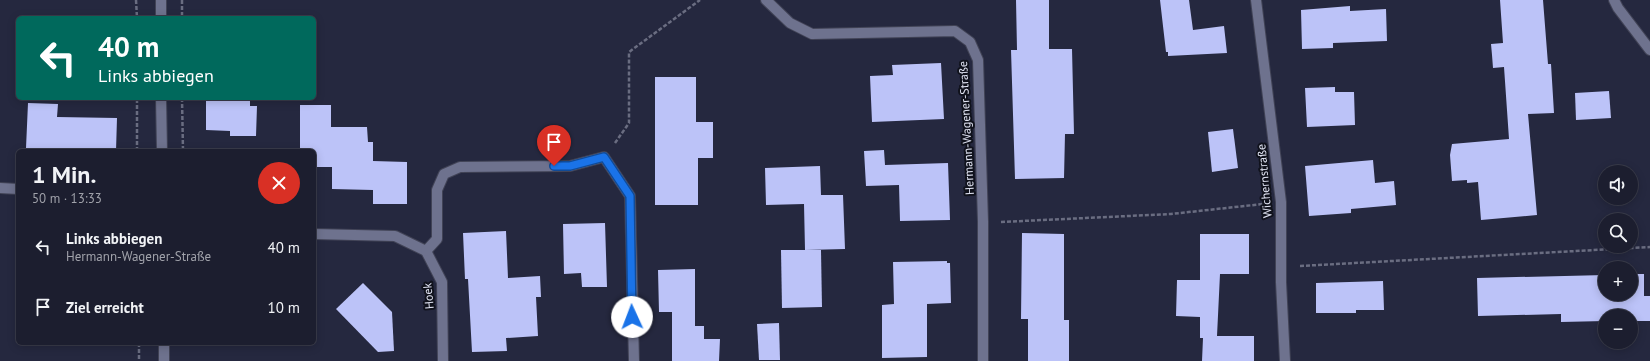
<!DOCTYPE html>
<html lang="de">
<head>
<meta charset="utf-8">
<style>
  :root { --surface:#1c1e2f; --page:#252737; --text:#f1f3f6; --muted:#a0a2aa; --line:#3a3c4b }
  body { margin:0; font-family:"PT Sans",sans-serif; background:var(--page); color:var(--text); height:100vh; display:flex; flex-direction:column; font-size:15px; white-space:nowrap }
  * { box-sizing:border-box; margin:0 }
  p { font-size:13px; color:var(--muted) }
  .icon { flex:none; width:22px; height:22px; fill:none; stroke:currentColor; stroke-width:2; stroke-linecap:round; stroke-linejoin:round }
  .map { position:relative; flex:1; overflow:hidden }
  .drawer { position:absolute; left:16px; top:149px; width:300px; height:196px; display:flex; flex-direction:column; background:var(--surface); border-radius:6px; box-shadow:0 2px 10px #0003,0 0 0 1px var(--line) }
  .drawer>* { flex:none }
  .banner { position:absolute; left:16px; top:16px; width:300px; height:84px; border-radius:6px; box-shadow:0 2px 10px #0003,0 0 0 1px var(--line); background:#00695c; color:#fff; overflow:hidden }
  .fabs { position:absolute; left:1598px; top:165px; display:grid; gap:8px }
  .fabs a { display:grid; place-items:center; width:40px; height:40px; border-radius:50%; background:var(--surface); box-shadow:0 2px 10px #0003,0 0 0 1px var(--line); font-size:20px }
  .pin { position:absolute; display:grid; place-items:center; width:34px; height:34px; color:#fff; margin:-41px -17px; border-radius:50% 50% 50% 0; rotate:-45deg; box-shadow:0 0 4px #0007 }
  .pin .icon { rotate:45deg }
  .me { position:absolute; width:44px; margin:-22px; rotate:358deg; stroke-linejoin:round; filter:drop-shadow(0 0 3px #0008) }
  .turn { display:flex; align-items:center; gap:14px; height:84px; padding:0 16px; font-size:18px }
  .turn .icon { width:52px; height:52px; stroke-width:2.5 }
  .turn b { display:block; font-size:28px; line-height:34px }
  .round { display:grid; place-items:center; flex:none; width:42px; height:42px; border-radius:21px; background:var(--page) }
  .headline { display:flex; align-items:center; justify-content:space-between; height:68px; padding:0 16px }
  h1 { font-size:24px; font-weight:700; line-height:30px }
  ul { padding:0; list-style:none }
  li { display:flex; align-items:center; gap:12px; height:60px; padding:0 16px }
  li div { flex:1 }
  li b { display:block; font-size:15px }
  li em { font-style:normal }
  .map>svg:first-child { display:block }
  .building { fill:#bcc3f8 }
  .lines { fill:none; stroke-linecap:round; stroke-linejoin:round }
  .minor-casing { stroke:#414356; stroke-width:12 }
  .path { stroke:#6a6d81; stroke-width:2.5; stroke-dasharray:4 2; stroke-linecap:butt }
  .minor { stroke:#6e728e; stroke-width:10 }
  .route-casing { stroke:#114b97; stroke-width:10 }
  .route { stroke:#1a73e8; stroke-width:7 }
  .labels { text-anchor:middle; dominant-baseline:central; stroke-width:4; stroke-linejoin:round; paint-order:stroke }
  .street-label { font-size:12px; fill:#e1e4f3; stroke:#10121c }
</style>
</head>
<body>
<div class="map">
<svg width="1650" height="361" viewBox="0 0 1650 361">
  <rect width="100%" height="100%" fill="#25283f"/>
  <g class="building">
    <polygon points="1016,0 1049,0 1049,49 1072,49 1074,134 1065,134 1064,178 1015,179 1011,50 1017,50"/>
    <polygon points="1160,0 1189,0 1193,30 1224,26 1227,53 1168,56 1168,52 1166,52"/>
    <polygon points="1500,0 1543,0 1548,64 1551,64 1554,113 1528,114 1537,215 1481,220 1478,182 1467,183 1467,180 1452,181 1450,155 1452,144 1509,139 1504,67 1493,68 1492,55 1491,44 1503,43"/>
    <polygon points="1350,6 1350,11 1386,9 1387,41 1333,43 1333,48 1302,49 1301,10"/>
    <polygon points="941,63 944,119 872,122 870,76 893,75 892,65"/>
    <polygon points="655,77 696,77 696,122 713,122 713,158 698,158 698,205 655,205"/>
    <polygon points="1335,87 1335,92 1354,92 1355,125 1307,127 1305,88"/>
    <polygon points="1609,91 1611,118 1576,120 1575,93"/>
    <polygon points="206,98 250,98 250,106 257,106 256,136 230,136 230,131 206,130"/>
    <polygon points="28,103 58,104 57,117 117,118 116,151 26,148"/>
    <polygon points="300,105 331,105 331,127 367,127 368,142 373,142 373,161 407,162 407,204 373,204 373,190 332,189 332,167 314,167 314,151 300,151"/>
    <polygon points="1233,129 1238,168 1212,172 1208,132"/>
    <polygon points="884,150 885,165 948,163 950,220 900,221 899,185 866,186 864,151"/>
    <polygon points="1373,160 1375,183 1394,181 1396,205 1351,209 1351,213 1309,216 1305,166"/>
    <polygon points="820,166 821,195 843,195 845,249 805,250 804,204 766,205 765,168"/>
    <polygon points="605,223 607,287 582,287 581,273 564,274 563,224"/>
    <polygon points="506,231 508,278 540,276 541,297 536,297 538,336 506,338 507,351 472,352 468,279 465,279 463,233"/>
    <polygon points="1022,233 1064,234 1064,320 1069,320 1069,361 1028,361 1028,319 1021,319"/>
    <polygon points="1200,234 1249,234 1249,274 1220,274 1217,336 1254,336 1254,361 1202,361 1203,338 1200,338 1200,317 1176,316 1177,280 1200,280"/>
    <polygon points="781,250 821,250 822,307 782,308"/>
    <polygon points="947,261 947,263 950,263 951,303 927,304 927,357 882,358 882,305 894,304 893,262"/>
    <polygon points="695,269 695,326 704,326 704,339 720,339 719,361 672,361 672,312 659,312 658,270"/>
    <polygon points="1631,274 1644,274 1644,296 1650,296 1650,321 1631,321 1631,316 1605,316 1605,321 1561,322 1561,314 1478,316 1477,278 1605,275 1605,294 1631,294"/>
    <polygon points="1383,281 1384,310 1356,310 1356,313 1316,313 1316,283"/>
    <polygon points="363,283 392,312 394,351 378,352 336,309"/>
    <polygon points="779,323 780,360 759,360 757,324"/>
  </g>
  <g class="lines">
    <g class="minor-casing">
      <g id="minor">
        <polyline points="161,0 161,18"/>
        <polyline points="766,0 790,23 812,34 955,31 970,42 978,60 983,222 983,361"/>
        <polyline points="1256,0 1281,202 1281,282 1285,361"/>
        <polyline points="1614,0 1618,8 1650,50"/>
        <polyline points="161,98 162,151"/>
        <polyline points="0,188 18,189"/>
        <polyline points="314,234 395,236 426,251 442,282 443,361"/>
        <polyline points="426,251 437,239 437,190 444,174 460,167 570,166 604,157 630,196 634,361"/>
        <polyline points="164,343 164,361"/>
      </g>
    </g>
    <g class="path">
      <polyline points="136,0 137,18"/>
      <polyline points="182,0 182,18"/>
      <polyline points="182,98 183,151"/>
      <polyline points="615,143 629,123 629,52 700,0"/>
      <polyline points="137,151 137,98"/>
      <polyline points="1001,222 1171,214 1263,204"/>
      <polyline points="1300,266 1650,247"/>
      <polyline points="139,343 139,361"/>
    </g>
    <use href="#minor" class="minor"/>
  </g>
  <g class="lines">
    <g class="route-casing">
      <polyline id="route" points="554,166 570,166 604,157 630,196 632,317"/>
    </g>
    <use href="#route" class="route"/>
  </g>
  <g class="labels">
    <g class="street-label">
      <text transform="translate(966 128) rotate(-93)">Hermann-Wagener-Straße</text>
      <text transform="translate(1264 181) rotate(-95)">Wichernstraße</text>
      <text transform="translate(428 296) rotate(-95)">Hoek</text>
    </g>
  </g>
</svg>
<div class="fabs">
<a><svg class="icon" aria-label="sound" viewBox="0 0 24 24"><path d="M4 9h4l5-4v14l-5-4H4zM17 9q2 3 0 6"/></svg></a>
<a><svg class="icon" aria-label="search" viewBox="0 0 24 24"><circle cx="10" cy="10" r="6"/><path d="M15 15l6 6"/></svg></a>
<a>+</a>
<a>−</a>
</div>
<div class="pin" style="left:554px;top:166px;background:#d93025"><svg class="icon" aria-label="arrive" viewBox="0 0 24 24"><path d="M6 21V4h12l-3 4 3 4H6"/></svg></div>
<svg class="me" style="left:632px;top:317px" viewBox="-20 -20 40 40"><circle r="19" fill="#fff"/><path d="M0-13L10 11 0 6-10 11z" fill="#1a73e8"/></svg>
<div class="banner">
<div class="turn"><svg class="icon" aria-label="left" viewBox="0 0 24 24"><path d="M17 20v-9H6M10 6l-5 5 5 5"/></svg><div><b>40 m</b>Links abbiegen</div></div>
</div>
<section class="drawer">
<div class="headline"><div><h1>1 Min.</h1><p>50 m · 13:33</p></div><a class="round" style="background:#d93025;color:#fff"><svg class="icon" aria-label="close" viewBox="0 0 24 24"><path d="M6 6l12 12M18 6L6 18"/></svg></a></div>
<ul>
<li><svg class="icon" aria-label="left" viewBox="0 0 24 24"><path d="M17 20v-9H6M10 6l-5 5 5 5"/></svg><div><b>Links abbiegen</b><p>Hermann-Wagener-Straße</p></div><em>40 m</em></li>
<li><svg class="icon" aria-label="arrive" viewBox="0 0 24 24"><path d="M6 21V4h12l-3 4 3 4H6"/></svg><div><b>Ziel erreicht</b></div><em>10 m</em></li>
</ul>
</section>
</div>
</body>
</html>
